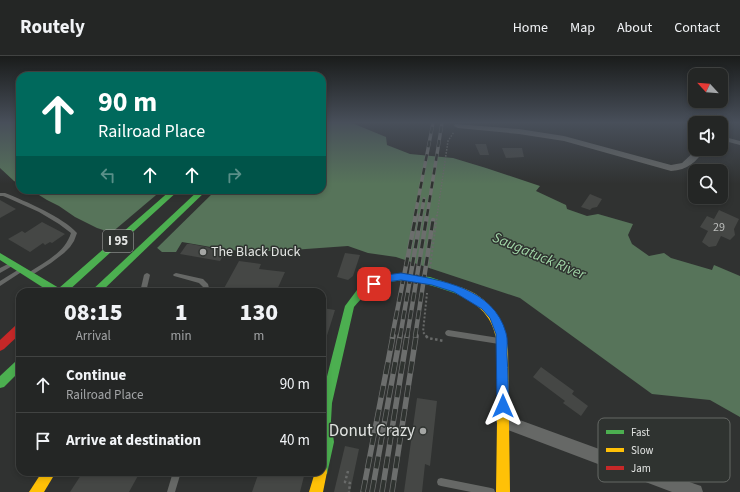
<!DOCTYPE html>
<html lang="en">
<head>
<meta charset="utf-8">
<style>
  :root { --surface:#242625; --page:#2c2e2d; --text:#f1f3f6; --muted:#a3a5a7; --line:#414342 }
  body { margin:0; font-family:"Source Sans 3",sans-serif; background:var(--page); color:var(--text); height:100vh; display:flex; flex-direction:column; font-size:15px; white-space:nowrap }
  * { box-sizing:border-box; margin:0 }
  p { font-size:13px; color:var(--muted) }
  .icon { flex:none; width:22px; height:22px; fill:none; stroke:currentColor; stroke-width:2; stroke-linecap:round; stroke-linejoin:round }
  .map { position:relative; flex:1; overflow:hidden }
  .panel { position:absolute; left:16px; top:232px; width:310px; height:188px; display:flex; flex-direction:column; background:var(--surface); border-radius:12px; box-shadow:0 2px 6px #0003,0 0 0 1px var(--line) }
  .panel>* { flex:none }
  .banner { position:absolute; left:16px; top:16px; width:310px; height:122px; border-radius:12px; box-shadow:0 2px 6px #0003,0 0 0 1px var(--line); background:#00695c; color:#fff; overflow:hidden }
  .needle { width:26px; rotate:296deg }
  .buttons { position:absolute; left:688px; top:12px; display:grid; gap:8px }
  .buttons a { display:grid; place-items:center; width:40px; height:40px; border-radius:8px; background:var(--surface); box-shadow:0 2px 6px #0003,0 0 0 1px var(--line); font-size:20px }
  .pin { position:absolute; display:grid; place-items:center; width:34px; height:34px; color:#fff; margin:-17px; border-radius:8px; box-shadow:0 2px 6px #0006 }
  .me { position:absolute; width:44px; margin:-22px; rotate:0deg; stroke-linejoin:round; filter:drop-shadow(0 0 3px #0008) }
  .turn { display:flex; align-items:center; gap:14px; height:84px; padding:0 16px; font-size:18px }
  .turn .icon { width:52px; height:52px; stroke-width:2.5 }
  .turn b { display:block; font-size:28px; line-height:34px }
  .lanes { display:flex; align-items:center; height:38px; padding:0 16px; background:#0003; justify-content:center; gap:20px; direction:ltr }
  .lanes .off { opacity:.35 }
  .eta { display:flex; justify-content:space-evenly; align-items:center; height:68px; text-align:center }
  .eta b { font-size:24px; font-weight:800; line-height:28px }
  ul { padding:0; list-style:none }
  li { display:flex; align-items:center; gap:12px; height:56px; padding:0 16px; border-top:1px solid var(--line) }
  li div { flex:1 }
  li b { display:block; font-size:15px }
  li em { font-style:normal }
  header { display:flex; align-items:center; gap:24px; box-sizing:border-box; height:56px; padding:0 20px; background:var(--surface); border-bottom:1px solid var(--line) }
  header strong { font-size:19px }
  nav { display:flex; gap:22px; margin-inline-start:auto; font-size:14px }
  .map>svg:first-child { display:block }
  .water { fill:#57745a }
  .pier { fill:#303231 }
  .building { fill:#454745 }
  .lines { fill:none; stroke-linecap:round; stroke-linejoin:round }
  .path-far2 { stroke:#686a69; stroke-width:1.5; stroke-dasharray:1.5 1.5; stroke-linecap:butt }
  .path-far1 { stroke:#686a69; stroke-width:2; stroke-dasharray:2 2; stroke-linecap:butt }
  .path { stroke:#686a69; stroke-width:2.5; stroke-dasharray:2.5 2.5; stroke-linecap:butt }
  .lane { fill:#666866; fill-rule:evenodd }
  .street { fill:#666866; fill-rule:evenodd }
  .fast { fill:#4caf50; fill-rule:evenodd }
  .slow { fill:#ffc107; fill-rule:evenodd }
  .jam { fill:#c62828; fill-rule:evenodd }
  .rail-far2-casing { stroke:#6c6e6d; stroke-width:3.5 }
  .rail-far1-casing { stroke:#6c6e6d; stroke-width:4.5 }
  .rail-casing { stroke:#6c6e6d; stroke-width:5.5 }
  .rail-far2 { stroke:#2f3330; stroke-width:2.5; stroke-dasharray:7; stroke-linecap:butt }
  .rail-far1 { stroke:#2f3330; stroke-width:3; stroke-dasharray:9; stroke-linecap:butt }
  .rail { stroke:#2f3330; stroke-width:4; stroke-dasharray:12; stroke-linecap:butt }
  .route { fill:#1a73e8; stroke:#114b97 }
  .poi-dot { fill:#a4a6a4; stroke:#2f3330; stroke-width:1.5 }
  .labels { text-anchor:middle; dominant-baseline:central; stroke-width:3; stroke-linejoin:round; paint-order:stroke }
  .number-label { font-size:12px; fill:#bbbdbb }
  .shield { fill:#2f3330; stroke:#acafad; stroke-width:1 }
  .shield-label { font-size:13px; font-weight:bold; fill:#e2e4e2 }
  .poi-label { font-size:14px; fill:#e2e4e2; stroke:#2f3330; text-anchor:start }
  .water-label { font-size:15px; font-style:italic; fill:#9fd4a5; stroke:#2f3330 }
  .near-poi-label { font-size:17px; fill:#e2e4e2; stroke:#2f3330; text-anchor:end }
  .key { fill:#2f3330; stroke:#656865; stroke-width:1 }
  .key-label { font-size:11px; fill:#e2e4e2 }
</style>
</head>
<body>
<header>
<strong>Routely</strong>
<nav><a>Home</a><a>Map</a><a>About</a><a>Contact</a></nav>
</header>
<div class="map">
<svg width="740" height="436" viewBox="0 0 740 436">
  <rect width="100%" height="100%" fill="#303231"/>
  <g class="water">
    <polygon points="0,67 20,67 20,128 14,125 0,112"/>
    <polygon points="322,67 352,67 386,81 387,89 410,98 453,102 486,112 540,130 536,135 566,149 567,153 587,160 598,158 633,168 628,179 632,188 649,200 664,197 671,202 712,214 714,209 740,220 740,361 710,344 652,338 520,242 396,201 368,197 348,190 278,195 250,195 228,194 182,186 176,196 162,196 156,191 97,172 75,161 59,150 47,144 31,134 322,134"/>
  </g>
  <polygon class="pier" points="162,134 216,134 156,193 110,178"/>
  <g class="building">
    <polygon points="475,88 486,88 489,99 480,99"/>
    <polygon points="502,92 522,92 524,101 506,102"/>
    <polygon points="590,138 602,143 597,151 592,152 590,154 581,151"/>
    <polygon points="0,144 16,153 0,162"/>
    <polygon points="719,154 739,163 734,173 735,179 730,184 721,180 716,190 709,191 702,186 708,175 700,171 707,160 714,163"/>
    <polygon points="42,166 65,178 52,187 50,186 45,189 43,187 30,196 8,183 22,175 25,177"/>
    <polygon points="187,188 191,188 226,195 220,205 180,198"/>
    <polygon points="345,197 360,199 353,220 348,224 337,221"/>
    <polygon points="239,205 261,208 259,213 285,216 276,236 222,236"/>
    <polygon points="322,252 335,254 324,289 322,289"/>
    <polygon points="541,311 574,335 572,338 588,350 581,360 563,347 565,345 533,321"/>
    <polygon points="417,342 437,345 430,410 425,408 422,436 404,436"/>
    <polygon points="345,390 359,393 350,436 334,436"/>
    <polygon points="83,416 140,416 129,436 70,436"/>
    <polygon points="259,416 305,416 300,436 252,436"/>
  </g>
  <g class="lines">
    <polyline class="path-far2" points="437,160 448,85 454,76"/>
    <g class="path-far1">
      <polyline points="430,212 437,159"/>
      <polyline points="427,281 423,276 427,237"/>
    </g>
    <g class="path">
      <polyline points="426,280 428,282 444,285"/>
      <polyline points="348,415 345,426 350,427 349,436"/>
    </g>
    <g class="lane">
      <path d="M 0,137 L 5,137 C 25,145 63,161 77,177 L 74,185 L 70,191 L 64,197 L 51,207 L 32,219 L 28,219 L 27,218 L 28,217 C 44,206 65,197 71,177 L 59,168 L 39,156 L 8,142 L 3,140 L 0,140 Z"/>
      <polygon points="12,206 14,207 15,208 14,209 0,217 0,212"/>
      <polygon points="21,212 23,213 24,214 23,215 0,230 0,225"/>
      <polygon points="147,217 149,218 150,219 146,236 140,236 144,219 145,218"/>
      <polygon points="176,217 203,223 208,228 210,236 204,236 203,231 199,227 174,220 173,219 174,218"/>
      <polygon points="448,274 499,282 501,283 502,285 501,287 499,288 448,280 446,279 445,277 446,275"/>
      <polygon points="173,416 181,416 175,436 167,436"/>
      <polygon points="441,422 491,432 494,433 495,436 471,436 441,430 438,429 437,426 438,423"/>
    </g>
    <g class="street">
      <polygon points="718,67 726,67 721,70 721,67"/>
      <path d="M 455,68 L 519,73 L 564,80 L 671,109 L 682,107 L 697,93 L 705,93 C 696,106 688,114 671,115 L 564,85 L 519,78 L 458,72 L 454,70 Z"/>
      <polygon points="721,80 740,85 740,89 721,84"/>
      <polygon points="503,358 695,428 701,430 703,436 672,436 503,372 498,370 496,365 498,360"/>
    </g>
    <g class="fast">
      <polygon points="171,134 179,134 67,236 50,236 0,204 0,197 59,232"/>
      <polygon points="199,134 207,134 101,236 90,236"/>
      <path d="M 400,218 L 430,221 L 463,232 L 465,235 L 463,238 L 460,239 C 418,225 387,211 354,251 L 332,347 L 331,365 L 334,386 L 327,418 L 322,419 L 317,416 L 322,416 L 322,340 L 345,250 L 357,234 L 370,226 L 386,220 Z"/>
      <polygon points="20,303 20,315 4,331 0,332 0,320 16,305"/>
    </g>
    <g class="slow">
      <path d="M 460,231 C 490,241 504,263 508,293 L 510,436 L 496,436 L 498,293 C 494,263 484,251 457,238 L 455,235 L 457,232 Z"/>
      <polygon points="322,410 326,411 327,416 323,436 309,436 315,416 322,416"/>
      <polygon points="42,416 56,416 44,436 29,436"/>
    </g>
    <polygon class="jam" points="20,268 20,278 4,293 0,295 0,284 16,269"/>
    <g class="rail-far2-casing">
      <g id="rail-far2">
        <polyline points="415,160 433,67"/>
        <polyline points="421,160 424,143"/>
        <polyline points="427,160 442,67"/>
      </g>
    </g>
    <g class="rail-far1-casing">
      <g id="rail-far1">
        <polyline points="392,281 416,159"/>
        <polyline points="400,281 421,159"/>
        <polyline points="407,281 427,159"/>
        <polyline points="415,281 433,164"/>
      </g>
    </g>
    <g class="rail-casing">
      <g id="rail">
        <polyline points="363,436 393,280"/>
        <polyline points="372,436 400,280"/>
        <polyline points="382,436 407,280"/>
        <polyline points="392,436 416,280"/>
      </g>
    </g>
    <use href="#rail-far2" class="rail-far2"/>
    <use href="#rail-far1" class="rail-far1"/>
    <use href="#rail" class="rail"/>
  </g>
  <linearGradient id="sky" x2="0" y2="1"><stop stop-color="#1a1c1b"/><stop offset="0.52" stop-color="#484f5a"/><stop offset="1" stop-color="#484f5a" stop-opacity="0"/></linearGradient>
  <rect width="740" height="128" fill="url(#sky)"/>
  <path class="route" d="M 401,217 C 441,224 494,232 506,277 C 508,283 507,292 507,298 C 508,316 508,333 509,350 L 507,354 L 503,356 L 499,354 L 497,350 L 496,278 L 490,262 L 482,253 L 454,236 L 432,229 L 401,224 L 387,226 L 374,231 L 369,228 L 371,225 L 386,219 Z"/>
  <g class="poi-dot">
    <circle cx="203" cy="196" r="4"/>
    <circle cx="423" cy="375" r="4"/>
  </g>
  <g class="labels">
    <g class="number-label">
      <text x="719" y="171">29</text>
    </g>
    <rect class="shield" x="103" y="174" width="30" height="22" rx="3"/>
    <g class="shield-label">
      <text x="118" y="185">I 95</text>
    </g>
    <g class="poi-label">
      <text x="211" y="196">The Black Duck</text>
    </g>
    <g class="water-label">
      <text transform="translate(539 200) rotate(23)">Saugatuck River</text>
    </g>
    <g class="near-poi-label">
      <text x="415" y="375">Donut Crazy</text>
    </g>
  </g>
  <rect x="598" y="362" width="132" height="64" rx="6" class="key"/>
  <rect x="606" y="374" width="18" height="4" fill="#4caf50"/>
  <rect x="606" y="392" width="18" height="4" fill="#ffc107"/>
  <rect x="606" y="410" width="18" height="4" fill="#c62828"/>
  <g class="key-label">
    <text x="631" y="380">Fast</text>
    <text x="631" y="398">Slow</text>
    <text x="631" y="416">Jam</text>
  </g>
</svg>
<div class="buttons">
<a><svg class="needle" viewBox="-14 -14 28 28"><path d="M0-13l5 13h-10z" fill="#e53935"/><path d="M0 13l5-13h-10z" fill="#a3a5a7"/></svg></a>
<a><svg class="icon" aria-label="sound" viewBox="0 0 24 24"><path d="M4 9h4l5-4v14l-5-4H4zM17 9q2 3 0 6"/></svg></a>
<a><svg class="icon" aria-label="search" viewBox="0 0 24 24"><circle cx="10" cy="10" r="6"/><path d="M15 15l6 6"/></svg></a>
</div>
<div class="pin" style="left:374px;top:228px;background:#d93025"><svg class="icon" aria-label="arrive" viewBox="0 0 24 24"><path d="M6 21V4h12l-3 4 3 4H6"/></svg></div>
<svg class="me" style="left:503px;top:350px" viewBox="-20 -20 40 40"><path d="M0-17L14 15 0 8-14 15z" fill="#1a73e8" stroke="#fff" stroke-width="4"/></svg>
<div class="banner">
<div class="turn"><svg class="icon" aria-label="ahead" viewBox="0 0 24 24"><path d="M12 20V5M6 11l6-6 6 6"/></svg><div><b>90 m</b>Railroad Place</div></div>
<div class="lanes"><svg class="icon off" aria-label="left" viewBox="0 0 24 24"><path d="M17 20v-9H6M10 6l-5 5 5 5"/></svg><svg class="icon" aria-label="ahead" viewBox="0 0 24 24"><path d="M12 20V5M6 11l6-6 6 6"/></svg><svg class="icon" aria-label="ahead" viewBox="0 0 24 24"><path d="M12 20V5M6 11l6-6 6 6"/></svg><svg class="icon off" aria-label="right" viewBox="0 0 24 24"><path d="M7 20v-9h11M14 6l5 5-5 5"/></svg></div>
</div>
<section class="panel">
<div class="eta">
<div><b>08:15</b><p>Arrival</p></div>
<div><b>1</b><p>min</p></div>
<div><b>130</b><p>m</p></div>
</div>
<ul>
<li><svg class="icon" aria-label="ahead" viewBox="0 0 24 24"><path d="M12 20V5M6 11l6-6 6 6"/></svg><div><b>Continue</b><p>Railroad Place</p></div><em>90 m</em></li>
<li><svg class="icon" aria-label="arrive" viewBox="0 0 24 24"><path d="M6 21V4h12l-3 4 3 4H6"/></svg><div><b>Arrive at destination</b></div><em>40 m</em></li>
</ul>
</section>
</div>
</body>
</html>
